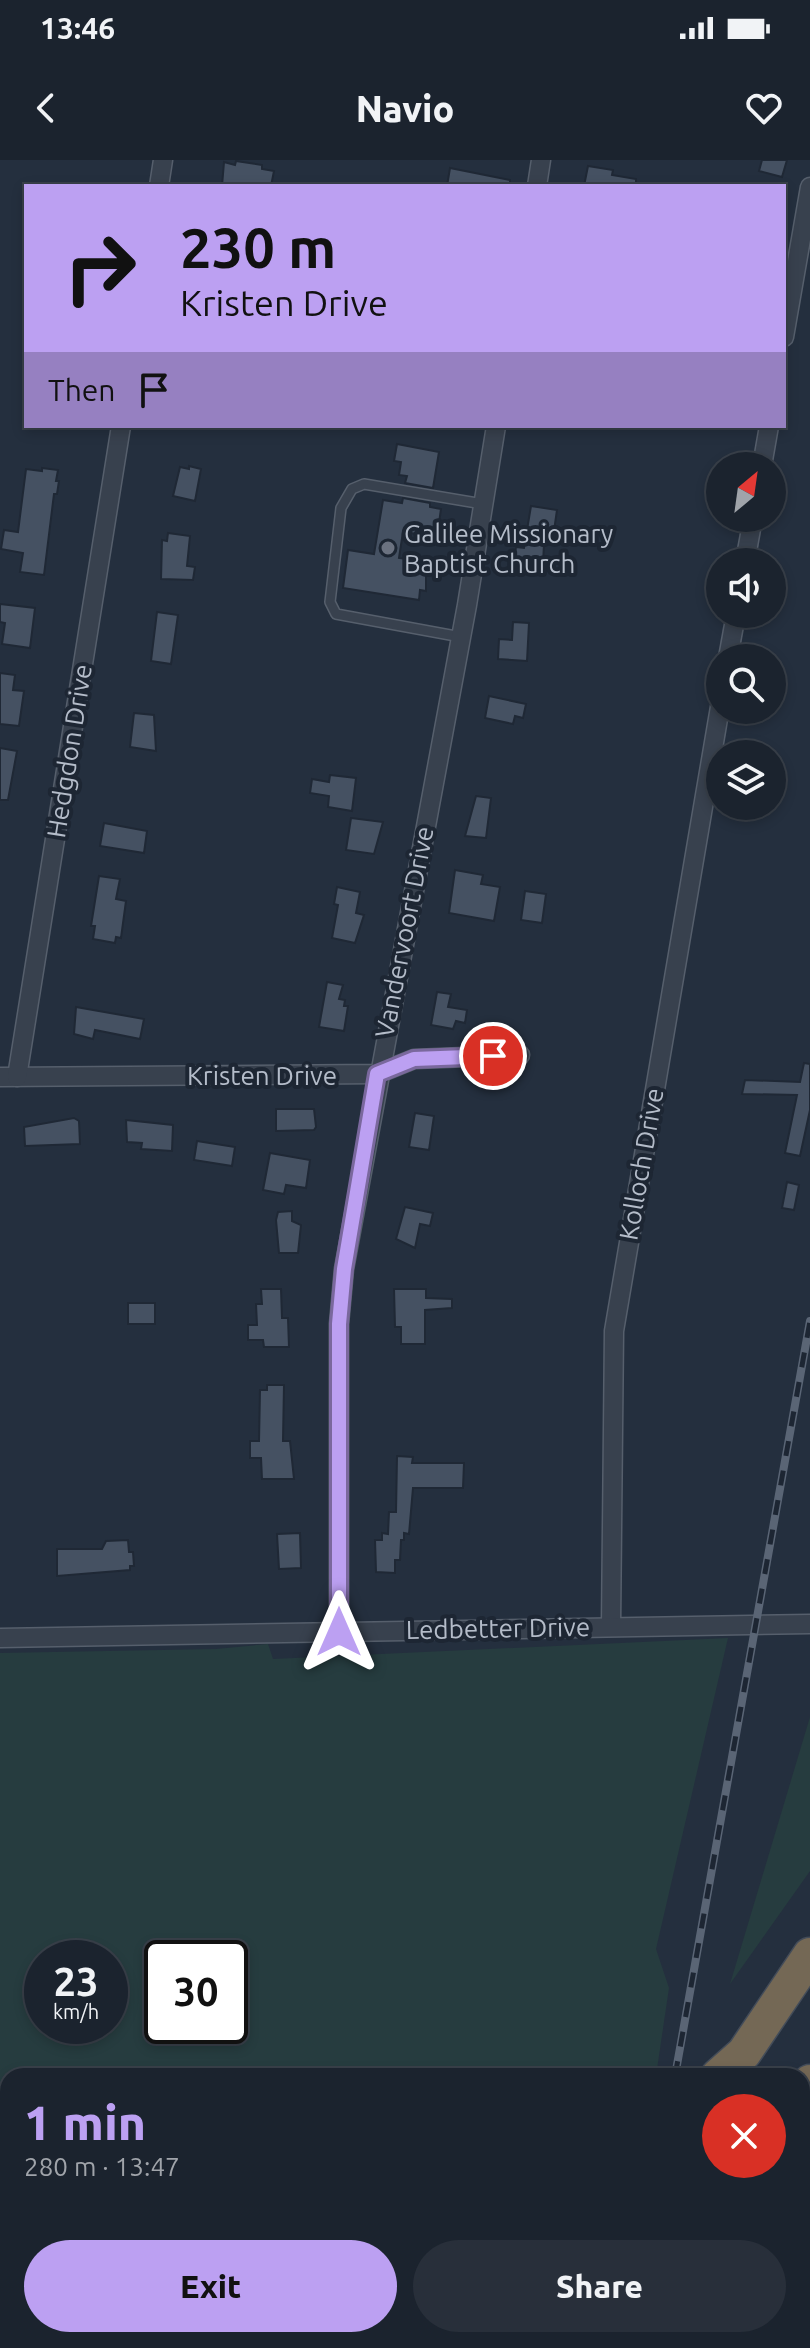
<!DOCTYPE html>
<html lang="en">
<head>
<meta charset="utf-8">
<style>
  :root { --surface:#1b232e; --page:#282f3a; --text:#f1f3f6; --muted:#a0a4aa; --line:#39404a; --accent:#bca0f2 }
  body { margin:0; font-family:Ubuntu,sans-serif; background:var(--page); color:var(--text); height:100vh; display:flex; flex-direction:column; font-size:30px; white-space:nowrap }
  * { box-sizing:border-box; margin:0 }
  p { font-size:26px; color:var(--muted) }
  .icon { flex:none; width:44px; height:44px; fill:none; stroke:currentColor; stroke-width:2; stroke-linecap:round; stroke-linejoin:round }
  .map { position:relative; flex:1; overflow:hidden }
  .panel { position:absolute; left:0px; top:1908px; width:810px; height:280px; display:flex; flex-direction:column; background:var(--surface); border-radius:24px 24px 0 0; box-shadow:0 4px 12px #0003,0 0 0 2px var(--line) }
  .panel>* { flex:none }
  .guide { position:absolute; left:24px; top:24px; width:762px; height:244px; border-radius:0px; box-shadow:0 4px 12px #0003,0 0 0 2px var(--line); background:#bca0f2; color:#111; overflow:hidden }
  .needle { width:52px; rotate:29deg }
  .controls { position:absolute; left:706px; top:292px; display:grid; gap:16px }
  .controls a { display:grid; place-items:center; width:80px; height:80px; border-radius:50%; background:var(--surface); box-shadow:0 4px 12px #0003,0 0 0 2px var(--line); font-size:40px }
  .speed { position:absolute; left:24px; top:1780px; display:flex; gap:16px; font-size:40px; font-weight:700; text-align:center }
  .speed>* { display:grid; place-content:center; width:104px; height:104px; border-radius:50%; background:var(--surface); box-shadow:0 4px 12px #0003,0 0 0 2px var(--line); line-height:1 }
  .speed small { font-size:20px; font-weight:400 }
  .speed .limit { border:4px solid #111; border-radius:12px; background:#fff; color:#111 }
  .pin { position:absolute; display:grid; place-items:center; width:68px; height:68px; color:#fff; margin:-34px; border:4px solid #fff; border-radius:50%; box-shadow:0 2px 8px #0007 }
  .me { position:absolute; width:88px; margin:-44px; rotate:0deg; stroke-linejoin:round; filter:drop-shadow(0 0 6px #0008) }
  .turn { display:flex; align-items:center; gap:28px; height:168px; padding:0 24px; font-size:36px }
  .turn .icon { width:104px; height:104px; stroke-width:2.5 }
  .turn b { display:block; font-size:56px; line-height:68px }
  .then { display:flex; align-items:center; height:76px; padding:0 24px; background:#0003; gap:16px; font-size:30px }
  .round { display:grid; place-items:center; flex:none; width:84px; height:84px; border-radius:42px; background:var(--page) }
  .headline { display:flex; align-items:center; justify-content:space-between; height:136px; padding:0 24px }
  h1 { font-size:48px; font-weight:800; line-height:60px; color:var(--accent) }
  .button { display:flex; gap:16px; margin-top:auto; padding:16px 24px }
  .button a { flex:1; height:92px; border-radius:48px; background:var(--accent); color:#111; font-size:32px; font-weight:800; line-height:92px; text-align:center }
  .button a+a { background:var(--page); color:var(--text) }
  .status { display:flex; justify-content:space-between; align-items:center; height:56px; padding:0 40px; background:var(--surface); direction:ltr }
  .status svg { height:22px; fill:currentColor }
  header { display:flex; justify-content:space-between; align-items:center; height:104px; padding:0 24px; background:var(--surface); font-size:36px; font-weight:800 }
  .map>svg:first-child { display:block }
  .green { fill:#263c3f; fill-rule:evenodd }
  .building { fill:#455162; stroke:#1f2835; stroke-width:2 }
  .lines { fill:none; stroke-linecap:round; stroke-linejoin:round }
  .service-casing { stroke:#565f6c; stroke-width:12 }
  .minor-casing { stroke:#565f6c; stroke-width:21 }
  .primary-casing { stroke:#414a57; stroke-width:33 }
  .motorway-casing { stroke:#434c59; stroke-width:37 }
  .service { stroke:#38414e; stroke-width:9 }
  .minor { stroke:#38414e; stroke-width:18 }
  .primary { stroke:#56606e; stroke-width:30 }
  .motorway { stroke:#746855; stroke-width:34 }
  .rail-casing { stroke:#5a6575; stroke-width:8 }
  .rail { stroke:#1d2633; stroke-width:5; stroke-dasharray:15; stroke-linecap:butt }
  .route-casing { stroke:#7a689d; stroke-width:20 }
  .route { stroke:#bca0f2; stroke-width:14 }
  .worship-dot { fill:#6b7280; stroke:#1d2633; stroke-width:3 }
  .labels { text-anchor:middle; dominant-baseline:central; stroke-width:8; stroke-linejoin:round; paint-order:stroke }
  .poi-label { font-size:26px; fill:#b4bcc9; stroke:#1d2633; text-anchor:start }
  .street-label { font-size:26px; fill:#b4bcc9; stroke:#1d2633 }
</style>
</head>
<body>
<div class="status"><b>13:46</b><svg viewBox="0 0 49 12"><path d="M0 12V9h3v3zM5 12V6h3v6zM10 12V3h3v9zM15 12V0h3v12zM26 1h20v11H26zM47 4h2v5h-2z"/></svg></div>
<header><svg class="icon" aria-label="back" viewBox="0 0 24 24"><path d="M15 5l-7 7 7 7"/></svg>Navio<svg class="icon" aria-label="heart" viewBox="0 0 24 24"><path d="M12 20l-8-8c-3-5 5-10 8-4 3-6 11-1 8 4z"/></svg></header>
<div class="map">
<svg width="810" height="2188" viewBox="0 0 810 2188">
  <rect width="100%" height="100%" fill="#242f3e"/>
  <g class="green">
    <path d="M 728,1478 L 656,1789 L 669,1828 L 656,1916 L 8,1916 L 8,1962 L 0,1962 L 0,1493 L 216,1489 L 268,1484 L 273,1499 ZM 110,1798 L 110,1866 L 42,1866 L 42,1798 ZM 162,1798 L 230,1798 L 230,1866 L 162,1866 Z"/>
    <polygon points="810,1557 810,1711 730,1824"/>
    <polygon points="810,2138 810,2188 737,2188 741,2180 802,2180 802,2139"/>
    <polygon points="326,2180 466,2180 478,2188 319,2188"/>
  </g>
  <g class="building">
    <polygon points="762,0 787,0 782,17 759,11"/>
    <polygon points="236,1 262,5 262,9 274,11 271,26 222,26 224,2 235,5"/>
    <polygon points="588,6 613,10 612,15 636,19 636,26 584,26"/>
    <polygon points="450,8 510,20 510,26 447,26"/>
    <polygon points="397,284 439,292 433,328 405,323 407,316 399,315 401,302 394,301"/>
    <polygon points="189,306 201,309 195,341 173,336 180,307 189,309"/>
    <polygon points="42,308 58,310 56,321 59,321 57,334 54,334 44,415 20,412 23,393 1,389 4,370 18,372 26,309 42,311"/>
    <polygon points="403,338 430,343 430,347 441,349 437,377 403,372 399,398 426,402 426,431 420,430 419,440 343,428 348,390 374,394 383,340 402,343"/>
    <polygon points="531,346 557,350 552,385 544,384 543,404 514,399 516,387 524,388"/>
    <polygon points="168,373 190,376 187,406 195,407 193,420 161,419 162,380 167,381"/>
    <polygon points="0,444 35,448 30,488 2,484 5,463 0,462"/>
    <polygon points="157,452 178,455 171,504 151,501"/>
    <polygon points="513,462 529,463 527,501 498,499 499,479 512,480"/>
    <polygon points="0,513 15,515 13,530 24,531 19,566 0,564"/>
    <polygon points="489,536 526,544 523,558 515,556 513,564 485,558"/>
    <polygon points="134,553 154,555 156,591 130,587"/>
    <polygon points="0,588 17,591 8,640 0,640"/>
    <polygon points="330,615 356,618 352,651 328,647 329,636 310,633 312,619 329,622"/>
    <polygon points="476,636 491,638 486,678 465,676"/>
    <polygon points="351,658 383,662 374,694 346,690"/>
    <polygon points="104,663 147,671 144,693 100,686"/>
    <polygon points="455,710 483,715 481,724 500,727 494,761 449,753"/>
    <polygon points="99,716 120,719 116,739 126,741 121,778 116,777 115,783 93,779 95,766 91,766"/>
    <polygon points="337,727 360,732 356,753 364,755 355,783 332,778 338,745 334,744"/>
    <polygon points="525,731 546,734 542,763 521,760"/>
    <polygon points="327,822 343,825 339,839 345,840 344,846 348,846 344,871 319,867"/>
    <polygon points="437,832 451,834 448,847 467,850 465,863 456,861 453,869 431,865"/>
    <polygon points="76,847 144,859 140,879 95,870 93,879 74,874"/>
    <polygon points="804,903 810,904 810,950 800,996 785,993 797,935 742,934 745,920 800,922"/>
    <polygon points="276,949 314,949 316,967 314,970 276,971"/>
    <polygon points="415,953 434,956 429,990 409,987"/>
    <polygon points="74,958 79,961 80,984 25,986 24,967"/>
    <polygon points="126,960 173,965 172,991 141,989 142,983 127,982"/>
    <polygon points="197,981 235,987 232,1006 194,1000"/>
    <polygon points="270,993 310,1000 306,1028 286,1025 284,1034 263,1030"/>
    <polygon points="787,1022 799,1025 794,1050 782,1048"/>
    <polygon points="405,1047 433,1053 430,1066 420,1064 415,1088 396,1079"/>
    <polygon points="292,1051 292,1061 301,1065 298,1093 279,1093 276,1060 278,1052"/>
    <polygon points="261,1129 281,1129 282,1158 288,1158 289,1187 264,1187 263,1180 248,1180 248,1165 257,1165 256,1144 262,1144"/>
    <polygon points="394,1129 426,1129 426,1138 452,1139 452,1148 425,1150 425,1184 401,1184 401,1167 395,1167"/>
    <rect x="128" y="1143" width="27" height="21"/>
    <polygon points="267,1225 284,1225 283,1281 290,1281 294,1319 262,1319 261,1298 250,1298 250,1281 259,1281 260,1230 267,1230"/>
    <polygon points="397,1296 413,1297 412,1303 464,1303 463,1328 413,1328 409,1374 404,1373 404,1380 401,1380 400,1400 395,1400 395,1413 376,1412 375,1380 382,1380 382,1373 388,1374 389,1352 396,1352"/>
    <polygon points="300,1373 301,1408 279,1409 277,1374"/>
    <polygon points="128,1380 129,1392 133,1392 134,1406 130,1406 130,1410 57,1416 57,1389 102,1389 106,1381"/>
  </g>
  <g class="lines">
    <g class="service-casing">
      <polyline id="service" points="461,477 336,454 330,442 341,348 352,329 364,324 483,344"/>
    </g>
    <g class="minor-casing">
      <g id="minor">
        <polyline points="159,26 163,0"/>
        <polyline points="537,26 541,0"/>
        <polyline points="784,177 810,27"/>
        <polyline points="762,306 769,266"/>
        <polyline points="745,402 753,358"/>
        <polyline points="728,498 736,454"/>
        <polyline points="0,917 377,914 414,899 520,895"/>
        <polyline points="17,917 121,266"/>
        <polyline points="611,1466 614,1171 720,547"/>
        <polyline points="339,1472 339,1164 344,1109 467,445 496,266"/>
        <polyline points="0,1478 810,1464"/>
      </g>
    </g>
    <g class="primary-casing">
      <g id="primary">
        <polyline points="0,1979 8,1979"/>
        <polyline points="0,2020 8,2021"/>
        <polyline points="802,2052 810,2053"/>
        <polyline points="802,2093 810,2094"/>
      </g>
    </g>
    <g class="motorway-casing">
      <g id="motorway">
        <polyline points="718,1916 744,1893 810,1795"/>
        <polyline points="810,1922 810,1940"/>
        <polyline points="802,2130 810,2129"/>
        <polyline points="581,2180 590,2188"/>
        <polyline points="724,2188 727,2180"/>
      </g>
    </g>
    <use href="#service" class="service"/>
    <use href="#minor" class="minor"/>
    <use href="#primary" class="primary"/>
    <use href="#motorway" class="motorway"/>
    <g class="rail-casing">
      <g id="rail">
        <polyline points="675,1916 810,1161"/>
        <polyline points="626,2188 628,2180"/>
      </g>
    </g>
    <use href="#rail" class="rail"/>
  </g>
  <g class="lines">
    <g class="route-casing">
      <polyline id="route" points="339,1472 339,1164 344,1109 377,914 414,899 493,896"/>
    </g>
    <use href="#route" class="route"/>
  </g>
  <circle class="worship-dot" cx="388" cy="388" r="8"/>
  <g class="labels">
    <g class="poi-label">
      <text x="404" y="373">Galilee Missionary<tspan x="404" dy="30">Baptist Church</tspan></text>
    </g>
    <g class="street-label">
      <text transform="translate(69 591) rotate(-81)">Hedgdon Drive</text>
      <text transform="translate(404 772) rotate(-79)">Vandervoort Drive</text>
      <text x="262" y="915">Kristen Drive</text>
      <text transform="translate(641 1004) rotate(-80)">Kolloch Drive</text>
      <text transform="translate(498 1468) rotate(-1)">Ledbetter Drive</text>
    </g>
  </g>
</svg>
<div class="controls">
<a><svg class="needle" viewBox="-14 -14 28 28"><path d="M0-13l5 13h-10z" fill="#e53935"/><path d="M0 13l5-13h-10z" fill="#a0a4aa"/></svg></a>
<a><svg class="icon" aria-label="sound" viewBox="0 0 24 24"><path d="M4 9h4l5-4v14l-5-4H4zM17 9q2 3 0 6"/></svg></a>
<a><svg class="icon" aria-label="search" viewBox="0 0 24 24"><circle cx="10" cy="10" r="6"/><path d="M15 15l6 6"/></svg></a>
<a><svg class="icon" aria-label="layers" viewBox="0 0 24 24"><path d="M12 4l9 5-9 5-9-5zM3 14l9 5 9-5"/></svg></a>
</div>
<div class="speed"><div>23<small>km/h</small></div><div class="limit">30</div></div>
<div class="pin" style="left:493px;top:896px;background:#d93025"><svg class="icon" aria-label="arrive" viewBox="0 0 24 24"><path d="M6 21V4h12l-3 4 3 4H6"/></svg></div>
<svg class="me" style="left:339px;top:1472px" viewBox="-20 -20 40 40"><path d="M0-17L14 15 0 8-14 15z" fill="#bca0f2" stroke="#fff" stroke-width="4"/></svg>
<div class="guide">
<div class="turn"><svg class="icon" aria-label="right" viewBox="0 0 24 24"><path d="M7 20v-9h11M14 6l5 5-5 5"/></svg><div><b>230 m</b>Kristen Drive</div></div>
<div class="then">Then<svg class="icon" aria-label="arrive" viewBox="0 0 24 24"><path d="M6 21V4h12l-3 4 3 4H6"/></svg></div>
</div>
<section class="panel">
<div class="headline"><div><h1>1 min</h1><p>280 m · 13:47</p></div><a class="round" style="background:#d93025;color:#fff"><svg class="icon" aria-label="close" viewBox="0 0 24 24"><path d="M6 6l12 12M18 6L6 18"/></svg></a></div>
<div class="button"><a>Exit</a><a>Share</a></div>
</section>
</div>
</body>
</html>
